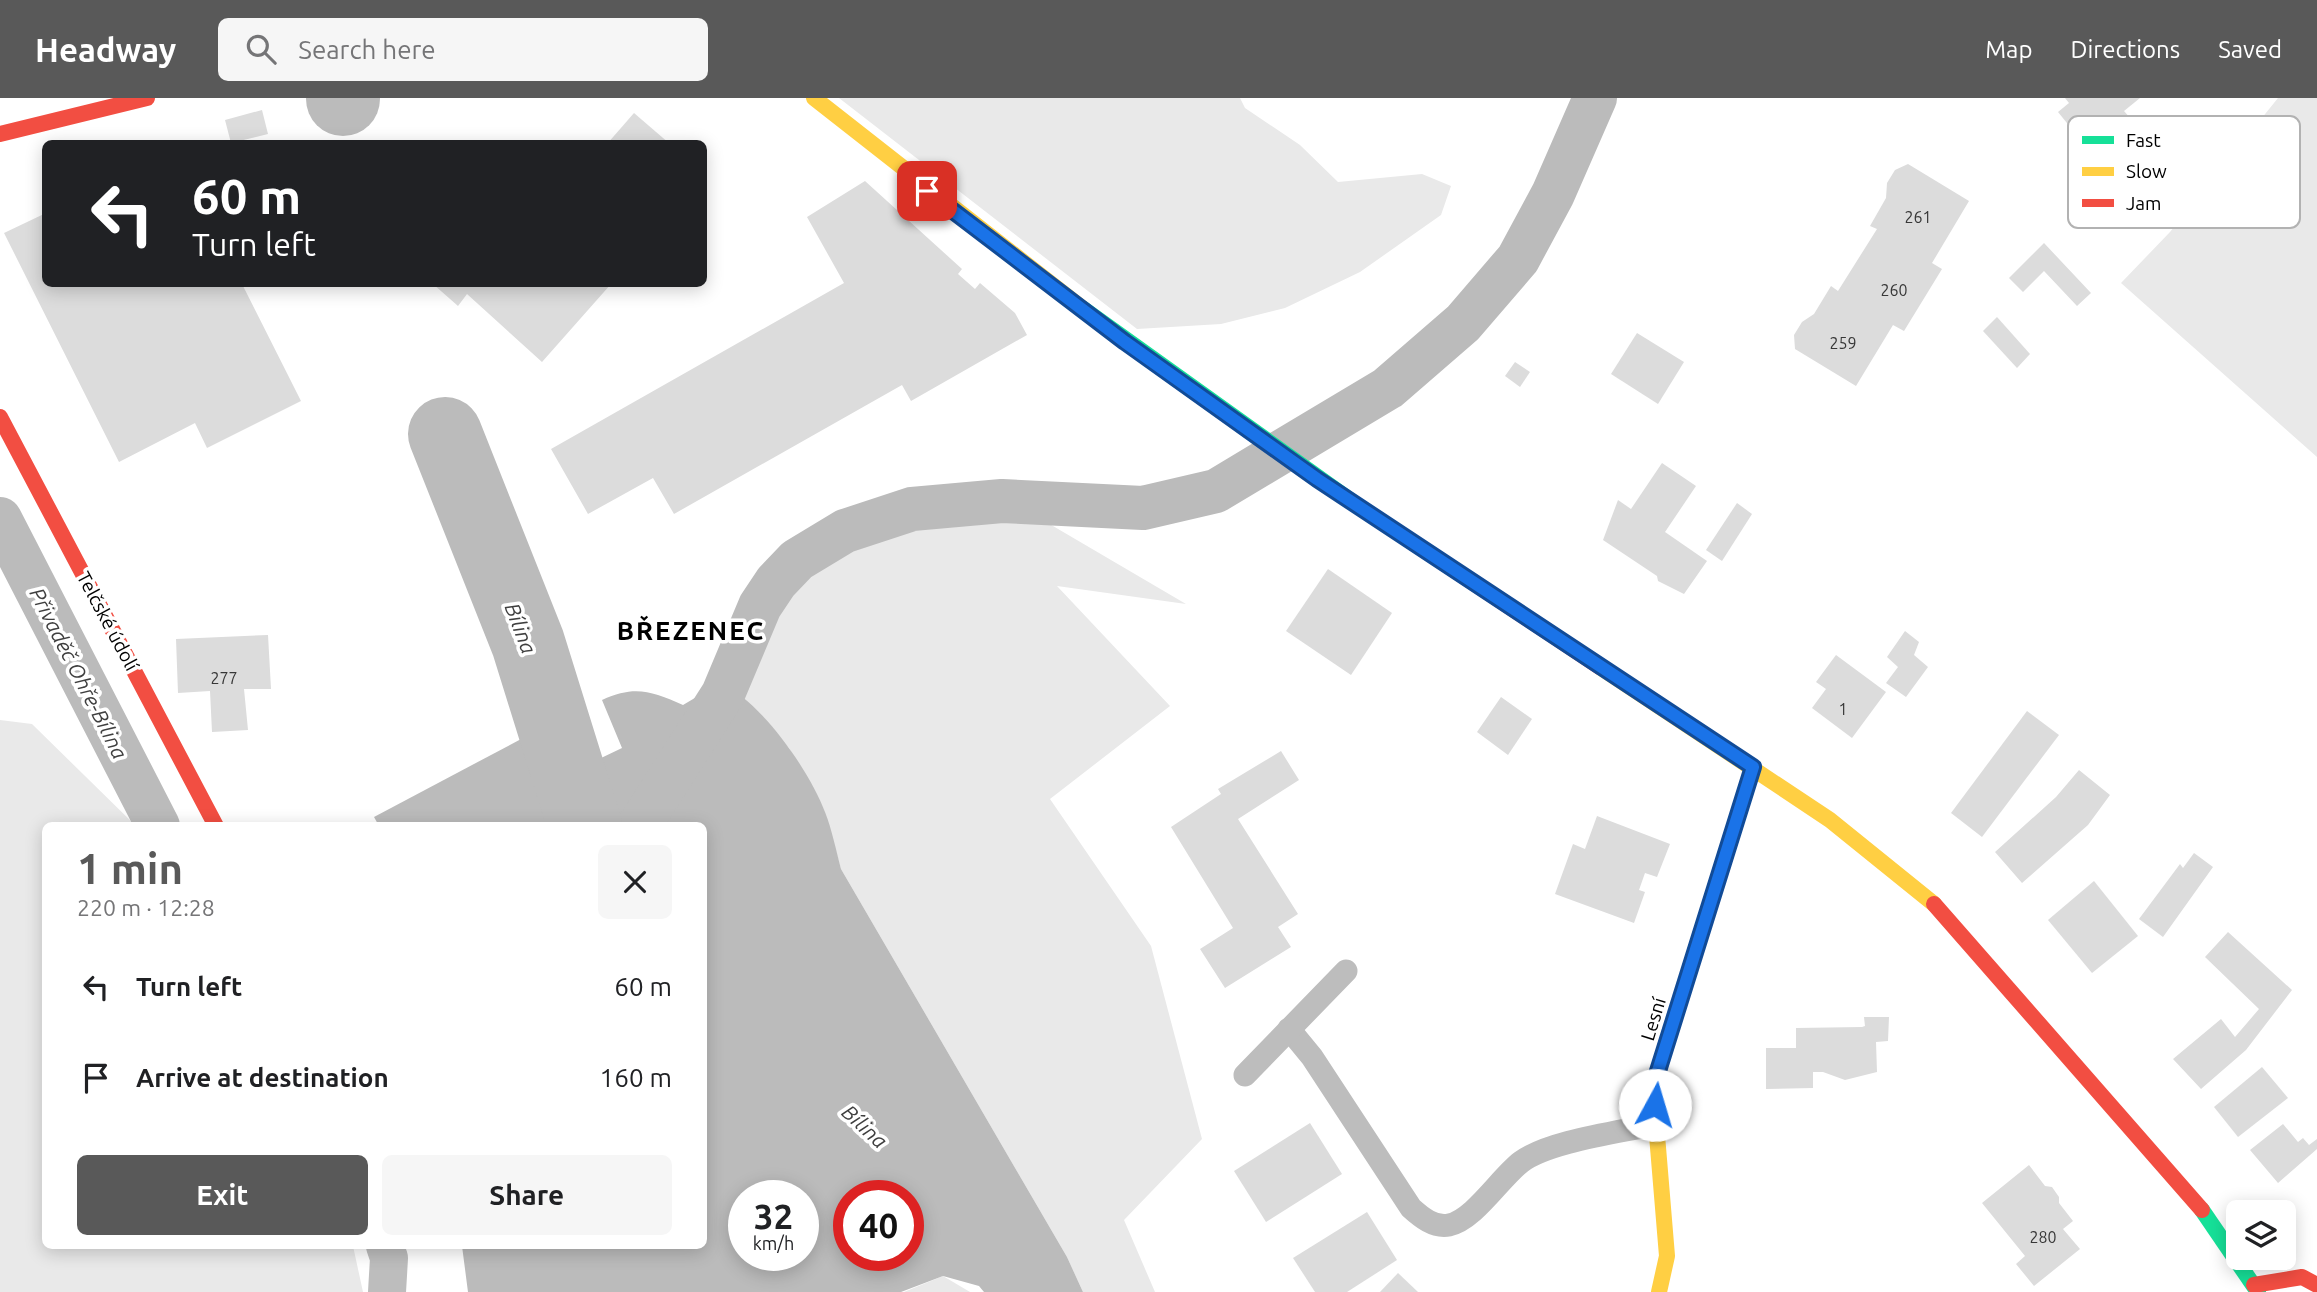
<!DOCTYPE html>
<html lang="en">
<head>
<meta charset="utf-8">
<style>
  :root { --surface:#fff; --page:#f6f6f6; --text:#202124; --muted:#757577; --accent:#595959 }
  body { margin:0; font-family:Ubuntu,sans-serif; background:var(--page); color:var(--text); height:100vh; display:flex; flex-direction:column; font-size:26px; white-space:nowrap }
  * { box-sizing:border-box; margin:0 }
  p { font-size:23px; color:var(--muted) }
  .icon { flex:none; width:38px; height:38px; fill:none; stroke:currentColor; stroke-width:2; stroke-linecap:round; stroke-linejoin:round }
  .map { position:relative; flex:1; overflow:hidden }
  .side { position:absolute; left:42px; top:724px; width:665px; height:427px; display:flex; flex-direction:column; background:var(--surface); border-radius:10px; box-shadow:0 4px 18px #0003 }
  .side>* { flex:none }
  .top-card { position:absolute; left:42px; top:42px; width:665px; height:147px; border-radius:10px; box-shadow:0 4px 18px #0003; background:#202124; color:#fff; overflow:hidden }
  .tools { position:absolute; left:2226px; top:1102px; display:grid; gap:14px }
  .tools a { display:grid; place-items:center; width:70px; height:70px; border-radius:10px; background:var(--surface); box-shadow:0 4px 18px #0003; font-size:35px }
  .speed { position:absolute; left:728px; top:1082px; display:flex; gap:14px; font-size:35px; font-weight:700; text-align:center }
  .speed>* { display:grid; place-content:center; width:91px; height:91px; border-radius:50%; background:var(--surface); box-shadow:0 4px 18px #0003; line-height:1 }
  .speed small { font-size:18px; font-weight:400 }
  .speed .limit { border:10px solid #d22; background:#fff; color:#111 }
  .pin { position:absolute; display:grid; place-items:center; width:60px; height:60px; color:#fff; margin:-30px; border-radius:14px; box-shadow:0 4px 10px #0006 }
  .me { position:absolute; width:77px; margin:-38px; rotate:6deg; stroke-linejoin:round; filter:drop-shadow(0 0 5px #0008) }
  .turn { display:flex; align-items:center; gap:24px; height:147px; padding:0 35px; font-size:32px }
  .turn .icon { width:91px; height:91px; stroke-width:2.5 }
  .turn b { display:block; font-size:49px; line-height:60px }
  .round { display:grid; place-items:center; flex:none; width:74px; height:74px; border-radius:10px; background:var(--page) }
  .head { display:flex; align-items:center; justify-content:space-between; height:119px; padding:0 35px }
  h1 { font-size:42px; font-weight:700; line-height:52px; color:var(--accent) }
  .primary-button { display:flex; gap:14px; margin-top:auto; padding:14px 35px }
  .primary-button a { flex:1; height:80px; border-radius:10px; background:var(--accent); color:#fff; font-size:28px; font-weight:700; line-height:80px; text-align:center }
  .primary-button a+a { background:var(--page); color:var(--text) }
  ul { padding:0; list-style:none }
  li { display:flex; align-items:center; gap:21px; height:91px; padding:0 35px }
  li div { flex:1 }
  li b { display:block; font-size:26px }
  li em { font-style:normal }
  header { display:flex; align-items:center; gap:42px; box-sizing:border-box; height:98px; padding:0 35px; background:var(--accent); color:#fff }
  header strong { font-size:33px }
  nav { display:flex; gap:38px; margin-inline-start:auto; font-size:24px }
  .search { width:490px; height:63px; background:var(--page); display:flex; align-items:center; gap:18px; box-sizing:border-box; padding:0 24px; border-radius:10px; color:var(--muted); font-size:26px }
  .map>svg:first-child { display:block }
  .green { fill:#e9e9e9 }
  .water { fill:#bbb; fill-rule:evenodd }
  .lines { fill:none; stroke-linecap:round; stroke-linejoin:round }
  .canal { stroke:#bbb; stroke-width:44 }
  .river { stroke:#bbb; stroke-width:74 }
  .building { fill:#dcdcdc }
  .lane { stroke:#bdbdbd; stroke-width:23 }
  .street { stroke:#bdbdbd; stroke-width:38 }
  .fast { stroke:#16e098; stroke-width:16 }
  .slow { stroke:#ffcf43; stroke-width:16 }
  .jam { stroke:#f24e42; stroke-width:16 }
  .route-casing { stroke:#114b97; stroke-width:18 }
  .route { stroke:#1a73e8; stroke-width:12 }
  .labels { text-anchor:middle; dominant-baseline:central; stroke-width:7; stroke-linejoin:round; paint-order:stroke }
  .number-label { font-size:16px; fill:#373737 }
  .street-label { font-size:19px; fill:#000; stroke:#fff }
  .water-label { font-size:21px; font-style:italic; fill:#3f3f3f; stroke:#fff }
  .district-label { font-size:26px; font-weight:bold; letter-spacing:2px; fill:#000; stroke:#fff }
  .key { fill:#fff; stroke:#b2b2b2; stroke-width:2 }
  .key-label { font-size:19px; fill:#000 }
</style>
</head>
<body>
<header>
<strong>Headway</strong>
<div class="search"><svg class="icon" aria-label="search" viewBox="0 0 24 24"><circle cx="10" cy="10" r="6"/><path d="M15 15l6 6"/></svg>Search here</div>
<nav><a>Map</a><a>Directions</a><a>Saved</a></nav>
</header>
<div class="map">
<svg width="2317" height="1194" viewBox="0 0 2317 1194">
  <rect width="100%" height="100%" fill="#fff"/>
  <g class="green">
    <polygon points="839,0 1240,0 1245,10 1300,47 1338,84 1422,76 1451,88 1441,117 1360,174 1285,210 1221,226 1137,231"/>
    <polygon points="2278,0 2317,0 2317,359 2121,185 2170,134"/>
    <polygon points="1024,411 1186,506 1057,488 1170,608 1050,701 1151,848 1202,1041 1124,1122 1155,1194 1083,1194 1067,1159 841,771 824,712 789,650 734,590 760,525 780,492 801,472 866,435 920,418"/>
    <polygon points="0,622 32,626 136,728 46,728 46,1148 353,1148 363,1194 0,1194"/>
    <polygon points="943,1178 970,1194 904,1194"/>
  </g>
  <g class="water">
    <path d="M 720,585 C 761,603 809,672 825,714 C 832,732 836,752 841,771 L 1067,1159 L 1083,1194 L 984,1194 L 979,1188 L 943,1178 L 901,1194 L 468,1194 L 462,1148 L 704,1148 L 704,728 L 601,728 L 571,616 L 576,615 L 599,661 L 622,650 L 602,602 C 635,587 651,593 683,607 ZM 744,1097 L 803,1097 L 803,1157 L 744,1157 ZM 849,1097 L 908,1097 L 908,1157 L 849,1157 Z"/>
    <polygon points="523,640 559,728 379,728 374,719"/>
  </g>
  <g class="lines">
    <g class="canal">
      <polyline points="0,421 158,728"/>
      <polyline points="639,728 723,596 760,508 776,484 797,462 845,433 912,411 1002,403 1143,410 1216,393 1388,290 1463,225 1518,161 1553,96 1595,0"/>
    </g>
    <g class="river">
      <polyline points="343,0 343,1"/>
      <polyline points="445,336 528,545 585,728"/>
    </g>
  </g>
  <g class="building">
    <polygon points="2065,0 2140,0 2124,13 2144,36 2121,55 2102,32 2084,46 2058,14 2069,5"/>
    <polygon points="262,12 268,36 231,45 225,22"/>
    <polygon points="634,15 670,46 607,46"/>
    <polygon points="1908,66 1969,103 1932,165 1942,171 1904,233 1893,227 1856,288 1795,251 1794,237 1802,224 1814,216 1831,188 1838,193 1877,131 1870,128 1886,100 1887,85 1895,72"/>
    <polygon points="865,83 962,171 958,176 975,191 980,185 1015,215 1027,237 911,303 902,287 674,416 653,380 588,416 551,351 844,185 807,119"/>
    <polygon points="46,115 46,186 242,186 301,303 207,350 195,325 119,364 4,135"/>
    <polygon points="2044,145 2091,195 2077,208 2044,173 2023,194 2009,180"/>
    <polygon points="433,186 611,186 542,264 467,196 458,208"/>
    <polygon points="1997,219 2030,256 2017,270 1983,233"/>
    <polygon points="1637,235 1684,264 1658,306 1611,276"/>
    <polygon points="1515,264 1530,274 1520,289 1505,278"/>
    <polygon points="1662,365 1696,388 1665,434 1707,463 1684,496 1658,483 1657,478 1603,442 1618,402 1631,411"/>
    <polygon points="1737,405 1752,416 1722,463 1706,452"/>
    <polygon points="1328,471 1392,515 1351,577 1286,533"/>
    <polygon points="1905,533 1919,544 1914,557 1928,569 1906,599 1886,585 1898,569 1887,559"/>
    <polygon points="268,537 271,591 244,591 248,632 212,634 210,593 178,595 176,541"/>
    <polygon points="1836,557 1886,594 1852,640 1812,610 1826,591 1816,584"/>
    <polygon points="1501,599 1532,621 1508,657 1477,634"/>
    <polygon points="2027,613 2059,637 1982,739 1951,715"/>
    <polygon points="1281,653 1299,682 1238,721 1298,816 1278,829 1291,849 1225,890 1200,851 1233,830 1171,729 1221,696 1218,691"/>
    <polygon points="2079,672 2110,697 2088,727 2022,785 1995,754 2056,699"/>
    <polygon points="1597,718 1670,746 1657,779 1645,775 1639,792 1645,794 1634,825 1555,796 1573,746 1585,751"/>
    <polygon points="2194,755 2213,769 2163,839 2139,821 2180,766 2183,770"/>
    <polygon points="2094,783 2138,838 2092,875 2048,822"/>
    <polygon points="2228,834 2292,892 2246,952 2201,991 2173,961 2221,921 2235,939 2259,911 2205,859"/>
    <polygon points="1864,919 1889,919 1888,943 1876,944 1877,974 1845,982 1823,974 1813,974 1813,990 1766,991 1766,950 1796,950 1796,930 1862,929 1865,928"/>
    <polygon points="2262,969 2288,1000 2238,1039 2214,1009"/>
    <polygon points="1310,1025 1342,1076 1266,1124 1234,1073"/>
    <polygon points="2283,1026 2298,1044 2303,1040 2309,1047 2317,1041 2317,1051 2278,1085 2250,1052"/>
    <polygon points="2029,1067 2045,1088 2052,1089 2059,1099 2059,1105 2073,1123 2063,1131 2080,1151 2034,1188 2016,1166 2025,1158 1982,1105"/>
    <polygon points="1367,1114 1397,1162 1347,1194 1315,1194 1293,1160"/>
    <polygon points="1398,1175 1418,1194 1380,1194"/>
  </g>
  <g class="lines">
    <g class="lane">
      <path d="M 1289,931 L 1312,959 L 1411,1110 C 1421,1119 1434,1130 1449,1127 C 1474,1122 1500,1080 1521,1064 C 1549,1043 1621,1034 1656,1026"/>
      <polyline points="1245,977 1346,873"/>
    </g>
    <polyline class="street" points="385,1148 389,1160 387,1194"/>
    <g class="fast">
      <polyline points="1082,210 1361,410"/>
      <polyline points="2202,1112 2258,1194"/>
    </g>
    <g class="slow">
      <polyline points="814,0 1082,210"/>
      <polyline points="1600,569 1830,722 1934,806"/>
      <polyline points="1659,1194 1667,1158 1653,989 1753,669"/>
    </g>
    <g class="jam">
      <polyline points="0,36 147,0"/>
      <polyline points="0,319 216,728"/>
      <polyline points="1361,410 1600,569"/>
      <polyline points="1934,806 2202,1112"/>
      <polyline points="2254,1187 2302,1179 2317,1187"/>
    </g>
  </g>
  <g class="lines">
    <g class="route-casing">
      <polyline id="route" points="927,93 1125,244 1317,381 1753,669 1653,989 1655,1007"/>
    </g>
    <use href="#route" class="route"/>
  </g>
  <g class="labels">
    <g class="number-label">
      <text x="1918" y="119">261</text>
      <text x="1894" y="192">260</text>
      <text x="1843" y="245">259</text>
      <text x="224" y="580">277</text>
      <text x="1843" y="611">1</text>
      <text x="2043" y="1139">280</text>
    </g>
    <g class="street-label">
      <text transform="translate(108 523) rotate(62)">Telčské údolí</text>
      <text transform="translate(1653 921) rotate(-73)">Lesní</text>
    </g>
    <g class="water-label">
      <text transform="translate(521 530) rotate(69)">Bílina</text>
      <text transform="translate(79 575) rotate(63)">Přivaděč Ohře-Bílina</text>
      <text transform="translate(865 1028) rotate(43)">Bílina</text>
    </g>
    <g class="district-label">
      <text x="691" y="532">BŘEZENEC</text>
    </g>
  </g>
  <rect x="2068" y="18" width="232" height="112" rx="10" class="key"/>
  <rect x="2082" y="38" width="32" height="8" fill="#16e098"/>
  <rect x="2082" y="69" width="32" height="9" fill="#ffcf43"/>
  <rect x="2082" y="101" width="32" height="8" fill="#f24e42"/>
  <g class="key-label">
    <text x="2126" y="49">Fast</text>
    <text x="2126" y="80">Slow</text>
    <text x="2126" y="112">Jam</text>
  </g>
</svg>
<div class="tools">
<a><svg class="icon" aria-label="layers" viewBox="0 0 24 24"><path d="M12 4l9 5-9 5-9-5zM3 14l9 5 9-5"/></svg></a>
</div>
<div class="speed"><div>32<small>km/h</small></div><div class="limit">40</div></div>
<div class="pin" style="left:927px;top:93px;background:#d93025"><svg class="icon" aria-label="arrive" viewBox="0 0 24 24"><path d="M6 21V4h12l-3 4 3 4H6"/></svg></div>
<svg class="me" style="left:1655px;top:1007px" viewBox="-20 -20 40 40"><circle r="19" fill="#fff"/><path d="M0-13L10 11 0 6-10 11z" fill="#1a73e8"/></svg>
<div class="top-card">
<div class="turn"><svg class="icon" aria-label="left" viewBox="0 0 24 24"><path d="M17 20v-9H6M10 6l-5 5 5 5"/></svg><div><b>60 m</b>Turn left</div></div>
</div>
<section class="side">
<div class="head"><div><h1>1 min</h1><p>220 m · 12:28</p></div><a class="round"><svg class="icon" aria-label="close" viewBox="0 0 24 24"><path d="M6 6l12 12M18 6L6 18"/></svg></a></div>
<ul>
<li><svg class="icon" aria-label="left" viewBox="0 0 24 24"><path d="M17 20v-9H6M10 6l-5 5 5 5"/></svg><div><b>Turn left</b></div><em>60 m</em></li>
<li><svg class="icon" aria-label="arrive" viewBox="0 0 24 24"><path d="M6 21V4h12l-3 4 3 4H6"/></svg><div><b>Arrive at destination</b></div><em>160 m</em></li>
</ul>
<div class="primary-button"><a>Exit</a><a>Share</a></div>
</section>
</div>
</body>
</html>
